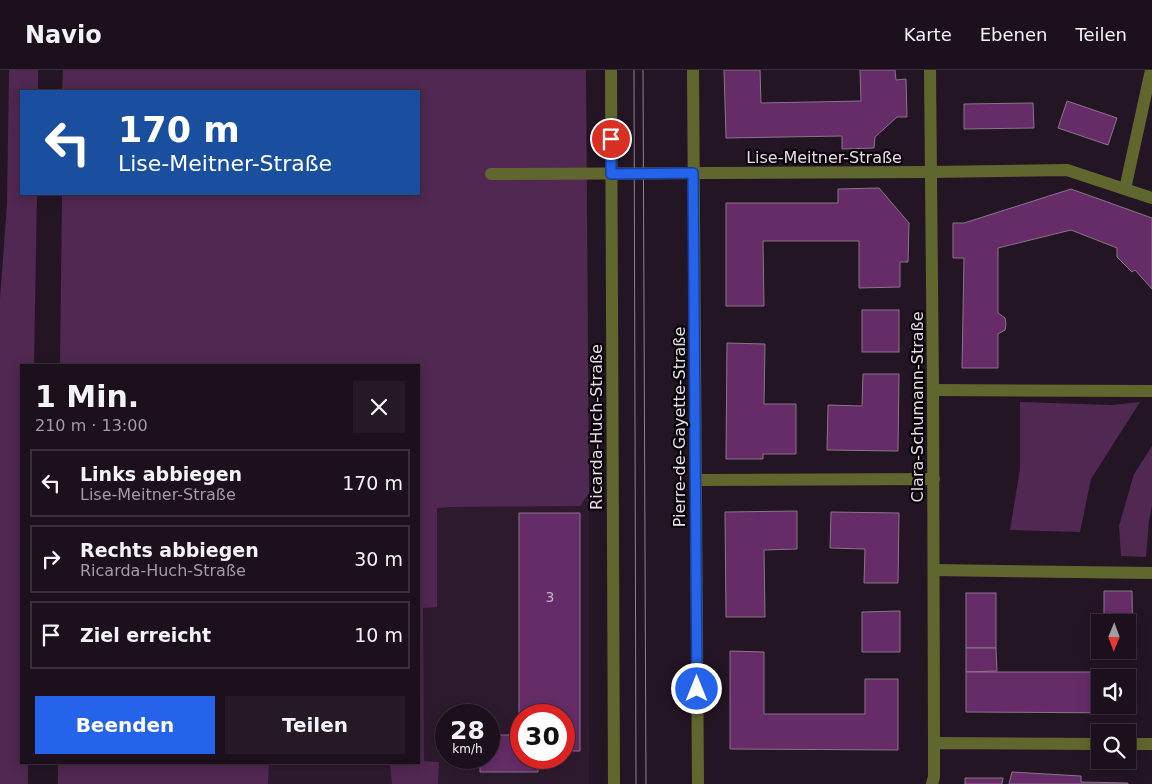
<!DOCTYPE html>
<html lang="de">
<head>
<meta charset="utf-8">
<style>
  :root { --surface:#1b101b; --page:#241924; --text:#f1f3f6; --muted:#a09da3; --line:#39303a; --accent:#2563eb }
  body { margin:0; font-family:"DejaVu Sans",sans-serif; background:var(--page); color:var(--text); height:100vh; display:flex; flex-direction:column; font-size:19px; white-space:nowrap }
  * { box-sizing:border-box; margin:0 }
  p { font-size:16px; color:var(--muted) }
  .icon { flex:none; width:28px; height:28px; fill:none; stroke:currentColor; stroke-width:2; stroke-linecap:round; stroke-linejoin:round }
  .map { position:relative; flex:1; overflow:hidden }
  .sheet { position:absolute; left:20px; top:294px; width:400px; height:400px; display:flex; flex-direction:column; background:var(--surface); border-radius:0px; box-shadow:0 2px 12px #0003,0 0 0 1px var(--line) }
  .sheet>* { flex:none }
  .banner { position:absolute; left:20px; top:20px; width:400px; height:105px; border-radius:0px; box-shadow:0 2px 12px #0003,0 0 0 1px var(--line); background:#1a4fa0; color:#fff; overflow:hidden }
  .needle { width:32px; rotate:181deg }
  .buttons { position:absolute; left:1091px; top:544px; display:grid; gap:10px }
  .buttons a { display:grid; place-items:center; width:45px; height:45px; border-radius:0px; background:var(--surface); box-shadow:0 2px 12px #0003,0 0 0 1px var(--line); font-size:25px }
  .speed { position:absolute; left:435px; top:634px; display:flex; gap:10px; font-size:25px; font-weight:700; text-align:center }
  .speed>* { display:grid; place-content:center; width:65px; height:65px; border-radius:50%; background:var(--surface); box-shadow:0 2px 12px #0003,0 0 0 1px var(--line); line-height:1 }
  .speed small { font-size:12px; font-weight:400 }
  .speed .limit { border:8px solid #d22; background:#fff; color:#111 }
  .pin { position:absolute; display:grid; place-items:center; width:42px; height:42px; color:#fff; margin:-21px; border:2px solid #fff; border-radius:50%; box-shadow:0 1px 5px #0007 }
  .me { position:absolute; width:55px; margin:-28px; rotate:0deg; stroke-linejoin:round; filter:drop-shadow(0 0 4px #0008) }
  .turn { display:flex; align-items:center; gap:18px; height:105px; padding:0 15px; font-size:22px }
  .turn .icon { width:65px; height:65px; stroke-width:2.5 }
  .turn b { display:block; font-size:35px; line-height:42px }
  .round { display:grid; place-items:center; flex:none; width:52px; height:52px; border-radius:0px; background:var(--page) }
  .head { display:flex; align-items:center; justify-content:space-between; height:85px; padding:0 15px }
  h1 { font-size:30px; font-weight:600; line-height:38px }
  .cta { display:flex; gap:10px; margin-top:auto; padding:10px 15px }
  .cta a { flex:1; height:58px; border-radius:0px; background:var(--accent); color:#fff; font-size:20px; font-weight:600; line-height:58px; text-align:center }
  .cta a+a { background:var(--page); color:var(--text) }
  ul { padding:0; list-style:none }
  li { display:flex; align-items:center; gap:15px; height:68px; margin:0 10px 8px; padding:0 5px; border:2px solid var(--line); border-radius:0px }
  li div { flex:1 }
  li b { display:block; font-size:19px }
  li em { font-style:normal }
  header { display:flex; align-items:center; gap:30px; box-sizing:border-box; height:70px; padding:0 25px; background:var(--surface); border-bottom:1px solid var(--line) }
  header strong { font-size:24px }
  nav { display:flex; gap:28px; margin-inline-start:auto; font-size:18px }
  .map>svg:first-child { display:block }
  .built { fill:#2e1a2e; fill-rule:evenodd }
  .green { fill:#502851 }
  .building { fill:#662c68; stroke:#887588; fill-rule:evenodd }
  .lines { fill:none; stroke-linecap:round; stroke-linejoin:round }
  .minor { stroke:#60672e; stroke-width:12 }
  .tram { stroke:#8d818d; stroke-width:1 }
  .route-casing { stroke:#184099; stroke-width:12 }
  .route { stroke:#2563eb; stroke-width:9 }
  .labels { text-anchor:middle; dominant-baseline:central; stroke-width:4.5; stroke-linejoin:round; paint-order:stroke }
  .number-label { font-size:14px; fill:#c7b0c7 }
  .street-label { font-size:16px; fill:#e7dce7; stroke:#090409 }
</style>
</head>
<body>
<header>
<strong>Navio</strong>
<nav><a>Karte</a><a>Ebenen</a><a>Teilen</a></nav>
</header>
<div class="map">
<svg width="1152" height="714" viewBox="0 0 1152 714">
  <rect width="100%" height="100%" fill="#241524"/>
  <path class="built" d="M 586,0 L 589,423 L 589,714 L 72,714 L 72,693 L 419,692 L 419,21 ZM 446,645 L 489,645 L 489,688 L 446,688 ZM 521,645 L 564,645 L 564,688 L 521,688 Z"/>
  <g class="green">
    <polygon points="9,0 38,0 38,21 21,21 21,124 37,124 34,295 21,295 21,692 28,693 28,714 0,714 0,229 7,134"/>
    <polygon points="63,0 586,0 589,423 580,436 451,437 437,438 437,537 423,538 424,691 439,692 438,714 392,714 390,693 419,692 419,295 60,295 62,124 419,124 419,21 62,21"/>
    <polygon points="1020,332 1112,335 1140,332 1091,409 1080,462 1010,460 1020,399"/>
    <polygon points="1152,376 1152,436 1149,451 1146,487 1121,486 1119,456 1134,404"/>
    <polygon points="58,693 269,693 268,714 58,714"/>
  </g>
  <g class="building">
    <polygon points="724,0 760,0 761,33 861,31 860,0 895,0 896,10 906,9 907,47 897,47 875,67 874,78 842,79 842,66 726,68"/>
    <polygon points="1067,31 1117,48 1108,75 1058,58"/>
    <polygon points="1033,33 1034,58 964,59 964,34"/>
    <polygon points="879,118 909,153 908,192 900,192 900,217 859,218 859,171 763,171 764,236 726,236 726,133 838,133 838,119"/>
    <polygon points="1071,119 1152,148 1152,219 1135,200 1132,202 1117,187 1117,178 1071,160 998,178 998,243 1005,248 1006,254 1005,260 998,264 998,298 962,298 964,188 953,188 953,153 964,153"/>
    <rect x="862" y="240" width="37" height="42"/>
    <polygon points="727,273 765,274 764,334 796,334 796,384 763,384 763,389 726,389"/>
    <polygon points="863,304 899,304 898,381 827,380 828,335 862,336"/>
    <polygon points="797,441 797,479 764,480 765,547 726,547 725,442"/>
    <polygon points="831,442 899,443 898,513 864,513 865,479 830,478"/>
    <polygon points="519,443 580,443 580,681 564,681 564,645 521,645 521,688 538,688 538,702 480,702 480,688 489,688 489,665 519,665"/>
    <polygon points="1104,521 1132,521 1133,579 1128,579 1128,552 1104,552"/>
    <rect x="966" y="523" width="30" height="55"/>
    <polygon points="900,541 900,582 862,582 862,542"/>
    <polygon points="966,578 996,578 997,601 966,602"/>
    <polygon points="730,581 764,582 764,644 865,644 865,609 898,609 898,680 730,679"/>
    <path d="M 966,602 L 1134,602 L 1133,643 L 966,642 ZM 1100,608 L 1128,608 L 1128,635 L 1100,635 Z"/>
    <polygon points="1012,702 1081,706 1081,712 1128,713 1128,714 1009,714"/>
    <polygon points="965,708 1003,708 1002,714 965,714"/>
  </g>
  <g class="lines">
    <g class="minor">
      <polyline points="611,0 614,714"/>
      <polyline points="693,0 698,714"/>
      <polyline points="930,0 933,320 934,673"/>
      <polyline points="491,104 930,102 1067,100 1152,128"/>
      <polyline points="1125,119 1151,0"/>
      <polyline points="933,320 1152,321"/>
      <polyline points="696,410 934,409"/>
      <polyline points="934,500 1152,503"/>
      <polyline points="1128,674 1152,674"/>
      <polyline points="932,714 934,707 934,673 1100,674"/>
    </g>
    <g class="tram">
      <polyline points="634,0 636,714"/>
      <polyline points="643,0 646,714"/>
    </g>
  </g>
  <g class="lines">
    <g class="route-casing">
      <polyline id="route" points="611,69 611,104 693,103 697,619"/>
    </g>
    <use href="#route" class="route"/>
  </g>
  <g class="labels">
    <g class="number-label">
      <text x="550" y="527">3</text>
    </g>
    <g class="street-label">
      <text x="824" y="87">Lise-Meitner-Straße</text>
      <text transform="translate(917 337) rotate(-90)">Clara-Schumann-Straße</text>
      <text transform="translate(596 357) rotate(-90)">Ricarda-Huch-Straße</text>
      <text transform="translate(679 357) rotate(-90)">Pierre-de-Gayette-Straße</text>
    </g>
  </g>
</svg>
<div class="buttons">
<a><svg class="needle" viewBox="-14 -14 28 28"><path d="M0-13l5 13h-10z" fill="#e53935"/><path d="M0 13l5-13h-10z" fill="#a09da3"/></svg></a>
<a><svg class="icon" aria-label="sound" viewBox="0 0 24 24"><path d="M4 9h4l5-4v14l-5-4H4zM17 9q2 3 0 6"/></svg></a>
<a><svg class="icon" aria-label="search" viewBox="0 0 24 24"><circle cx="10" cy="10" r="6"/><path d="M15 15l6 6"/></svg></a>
</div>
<div class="speed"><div>28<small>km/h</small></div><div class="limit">30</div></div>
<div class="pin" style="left:611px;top:69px;background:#d93025"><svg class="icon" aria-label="arrive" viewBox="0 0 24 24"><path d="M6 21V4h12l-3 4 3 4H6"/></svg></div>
<svg class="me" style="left:697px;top:619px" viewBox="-20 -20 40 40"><circle r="17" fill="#2563eb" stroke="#fff" stroke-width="3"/><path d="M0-11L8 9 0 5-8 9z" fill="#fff"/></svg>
<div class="banner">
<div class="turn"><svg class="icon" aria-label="left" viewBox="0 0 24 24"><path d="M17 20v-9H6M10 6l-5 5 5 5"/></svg><div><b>170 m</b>Lise-Meitner-Straße</div></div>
</div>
<section class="sheet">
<div class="head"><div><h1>1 Min.</h1><p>210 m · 13:00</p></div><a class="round"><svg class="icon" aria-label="close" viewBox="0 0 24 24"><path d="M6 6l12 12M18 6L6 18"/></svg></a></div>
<ul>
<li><svg class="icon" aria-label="left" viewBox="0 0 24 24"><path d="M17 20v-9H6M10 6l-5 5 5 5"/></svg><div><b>Links abbiegen</b><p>Lise-Meitner-Straße</p></div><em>170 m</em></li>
<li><svg class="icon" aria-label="right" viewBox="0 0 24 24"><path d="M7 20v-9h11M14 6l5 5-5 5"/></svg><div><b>Rechts abbiegen</b><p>Ricarda-Huch-Straße</p></div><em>30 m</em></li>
<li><svg class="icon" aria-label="arrive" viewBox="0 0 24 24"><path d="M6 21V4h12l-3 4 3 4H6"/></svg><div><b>Ziel erreicht</b></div><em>10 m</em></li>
</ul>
<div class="cta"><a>Beenden</a><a>Teilen</a></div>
</section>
</div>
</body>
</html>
